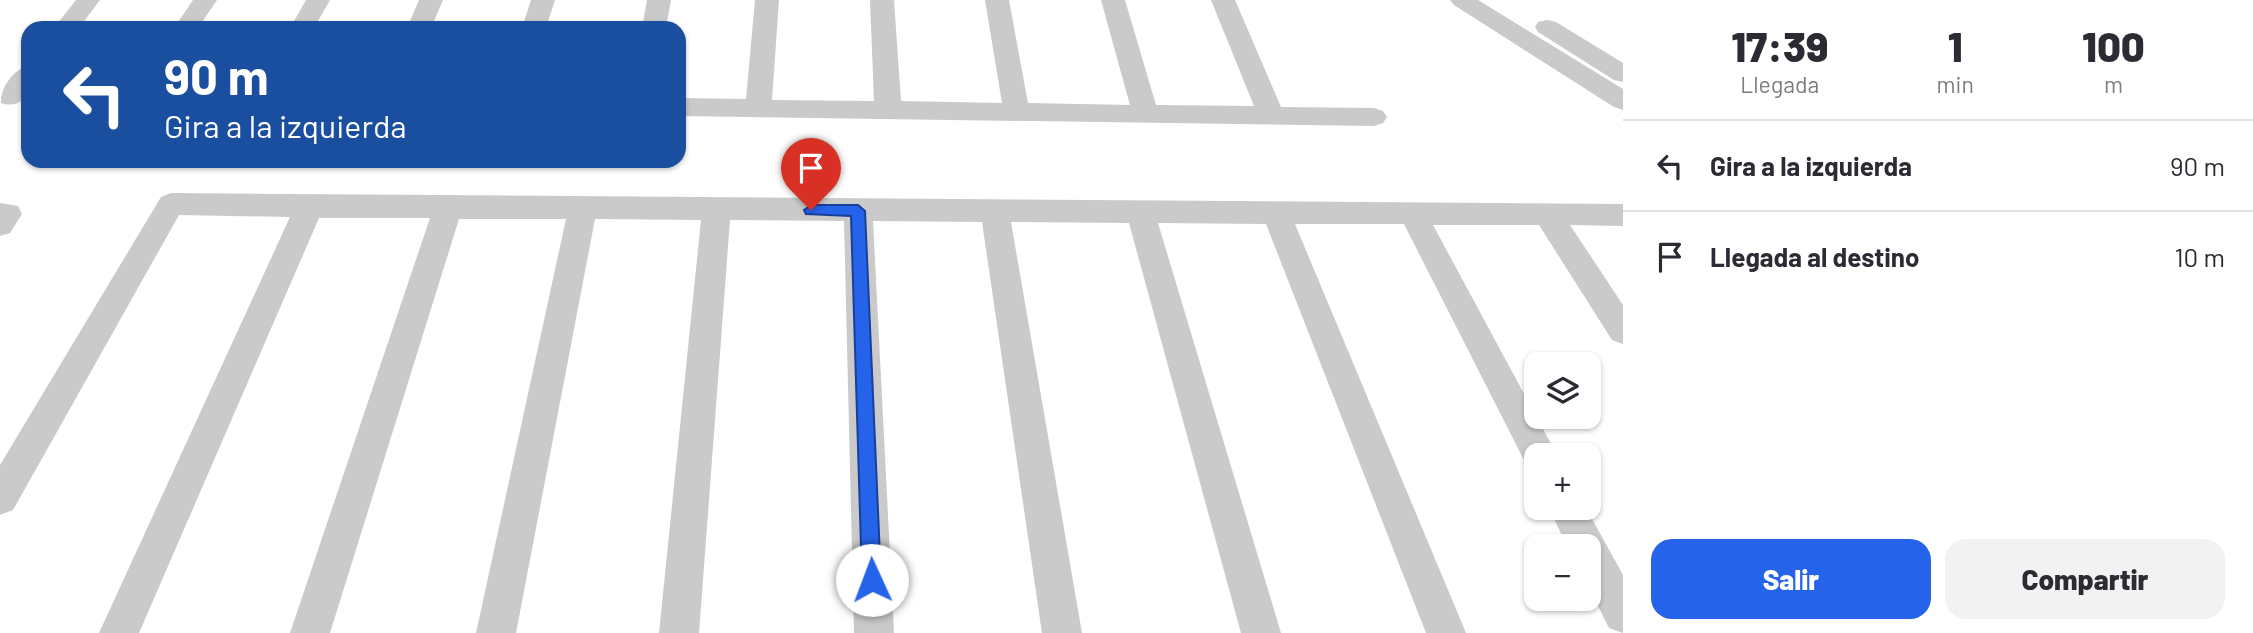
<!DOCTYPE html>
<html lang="es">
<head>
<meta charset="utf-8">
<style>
  :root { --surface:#fff; --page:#f2f2f3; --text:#2b2b33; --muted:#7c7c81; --line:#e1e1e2; --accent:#2563eb }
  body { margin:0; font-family:Barlow,sans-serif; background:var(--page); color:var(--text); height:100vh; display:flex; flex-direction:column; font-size:26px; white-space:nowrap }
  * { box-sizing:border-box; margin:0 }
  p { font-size:23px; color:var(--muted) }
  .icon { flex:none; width:38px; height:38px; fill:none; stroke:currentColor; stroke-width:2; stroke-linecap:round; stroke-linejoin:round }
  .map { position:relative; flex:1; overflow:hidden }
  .side { display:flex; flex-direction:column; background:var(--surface); width:630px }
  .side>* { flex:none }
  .top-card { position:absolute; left:21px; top:21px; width:665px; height:147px; border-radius:21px; box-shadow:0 2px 5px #0004; background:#1a4fa0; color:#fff; overflow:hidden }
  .controls { position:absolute; left:1524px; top:352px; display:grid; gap:14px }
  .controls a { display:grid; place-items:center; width:77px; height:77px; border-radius:14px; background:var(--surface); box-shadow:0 2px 5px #0004; font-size:35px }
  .pin { position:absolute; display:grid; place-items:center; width:60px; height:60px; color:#fff; margin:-72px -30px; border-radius:50% 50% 50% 0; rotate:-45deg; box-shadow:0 0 7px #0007 }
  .pin .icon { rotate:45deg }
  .me { position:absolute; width:77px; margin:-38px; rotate:358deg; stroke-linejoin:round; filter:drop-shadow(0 0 5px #0008) }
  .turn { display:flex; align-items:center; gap:24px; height:147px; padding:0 28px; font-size:32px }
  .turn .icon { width:91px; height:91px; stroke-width:2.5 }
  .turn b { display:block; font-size:49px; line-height:60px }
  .eta { display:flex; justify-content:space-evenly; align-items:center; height:119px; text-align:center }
  .eta b { font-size:42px; font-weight:800; line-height:49px }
  .cta { display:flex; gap:14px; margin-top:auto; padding:14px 28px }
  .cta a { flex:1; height:80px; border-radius:21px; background:var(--accent); color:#fff; font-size:28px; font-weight:800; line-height:80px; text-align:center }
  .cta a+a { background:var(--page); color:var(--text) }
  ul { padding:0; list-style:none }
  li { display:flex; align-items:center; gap:21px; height:91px; padding:0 28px; border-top:2px solid var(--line) }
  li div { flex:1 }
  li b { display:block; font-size:26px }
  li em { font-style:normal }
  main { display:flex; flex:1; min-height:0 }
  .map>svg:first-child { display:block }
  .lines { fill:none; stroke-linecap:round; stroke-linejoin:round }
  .minor { fill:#cacaca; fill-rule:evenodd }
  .route { fill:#2563eb; stroke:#184099; stroke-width:2 }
</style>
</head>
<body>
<main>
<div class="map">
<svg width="1623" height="633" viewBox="0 0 1623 633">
  <rect width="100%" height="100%" fill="#fff"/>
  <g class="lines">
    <g class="minor">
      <polygon points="76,0 100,0 79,28 54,28"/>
      <polygon points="193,0 217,0 198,28 174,28"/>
      <polygon points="306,0 330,0 314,28 290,28"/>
      <polygon points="419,0 443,0 431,28 407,28"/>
      <polygon points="531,0 555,0 546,28 522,28"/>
      <polygon points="647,0 671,0 666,28 642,28"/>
      <polygon points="755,0 779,0 772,100 874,101 870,0 894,0 901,101 1002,103 985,0 1009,0 1028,103 1130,105 1101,0 1125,0 1156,105 1254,106 1211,0 1235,0 1281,107 1374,108 1383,111 1387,117 1383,123 1374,126 679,116 679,98 746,99"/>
      <polygon points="1450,0 1478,0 1623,89 1623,110 1614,107 1454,5"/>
      <polygon points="1547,20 1556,22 1623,63 1623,82 1614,80 1538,32 1535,27 1538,22"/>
      <path d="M 28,66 C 28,86 28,111 1,103 C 0,88 13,70 28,66 Z"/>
      <polygon points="171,193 1623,204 1623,226 1570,225 1623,305 1623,344 1612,340 1539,225 1433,225 1557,455 1536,455 1536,470 1527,466 1404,224 1295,224 1466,633 1426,633 1266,224 1158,223 1281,633 1241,633 1129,223 1011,222 1082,633 1042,633 982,222 873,221 894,633 854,633 844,221 730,220 699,633 659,633 701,220 595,219 516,633 476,633 566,219 459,219 330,633 290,633 430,218 319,218 139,633 99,633 290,217 179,215 13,510 0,515 0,465 161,197"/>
      <polygon points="0,203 18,206 22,214 10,233 0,236"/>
      <polygon points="1549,508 1586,508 1623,575 1623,633 1609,628 1589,588 1589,546 1567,546"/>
    </g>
  </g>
  <polygon class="route" points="811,205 858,205 865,211 881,580 879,587 872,590 865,587 862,580 851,216 806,214 804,210"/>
</svg>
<div class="controls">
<a><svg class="icon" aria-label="layers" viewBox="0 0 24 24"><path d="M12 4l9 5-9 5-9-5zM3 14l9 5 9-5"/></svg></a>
<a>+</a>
<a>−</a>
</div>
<div class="pin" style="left:811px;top:210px;background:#d93025"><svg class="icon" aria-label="arrive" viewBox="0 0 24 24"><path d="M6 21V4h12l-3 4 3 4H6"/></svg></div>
<svg class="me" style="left:872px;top:580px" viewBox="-20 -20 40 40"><circle r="19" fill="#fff"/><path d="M0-13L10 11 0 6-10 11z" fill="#2563eb"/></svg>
<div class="top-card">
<div class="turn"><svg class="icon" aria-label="left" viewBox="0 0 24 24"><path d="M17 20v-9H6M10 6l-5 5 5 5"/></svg><div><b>90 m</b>Gira a la izquierda</div></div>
</div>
</div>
<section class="side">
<div class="eta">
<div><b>17:39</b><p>Llegada</p></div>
<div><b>1</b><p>min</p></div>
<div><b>100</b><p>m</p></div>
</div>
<ul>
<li><svg class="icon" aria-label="left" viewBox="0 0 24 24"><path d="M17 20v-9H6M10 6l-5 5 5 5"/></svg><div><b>Gira a la izquierda</b></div><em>90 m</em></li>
<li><svg class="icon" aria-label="arrive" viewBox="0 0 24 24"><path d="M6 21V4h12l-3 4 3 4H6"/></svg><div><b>Llegada al destino</b></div><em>10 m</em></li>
</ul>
<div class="cta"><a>Salir</a><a>Compartir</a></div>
</section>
</main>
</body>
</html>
